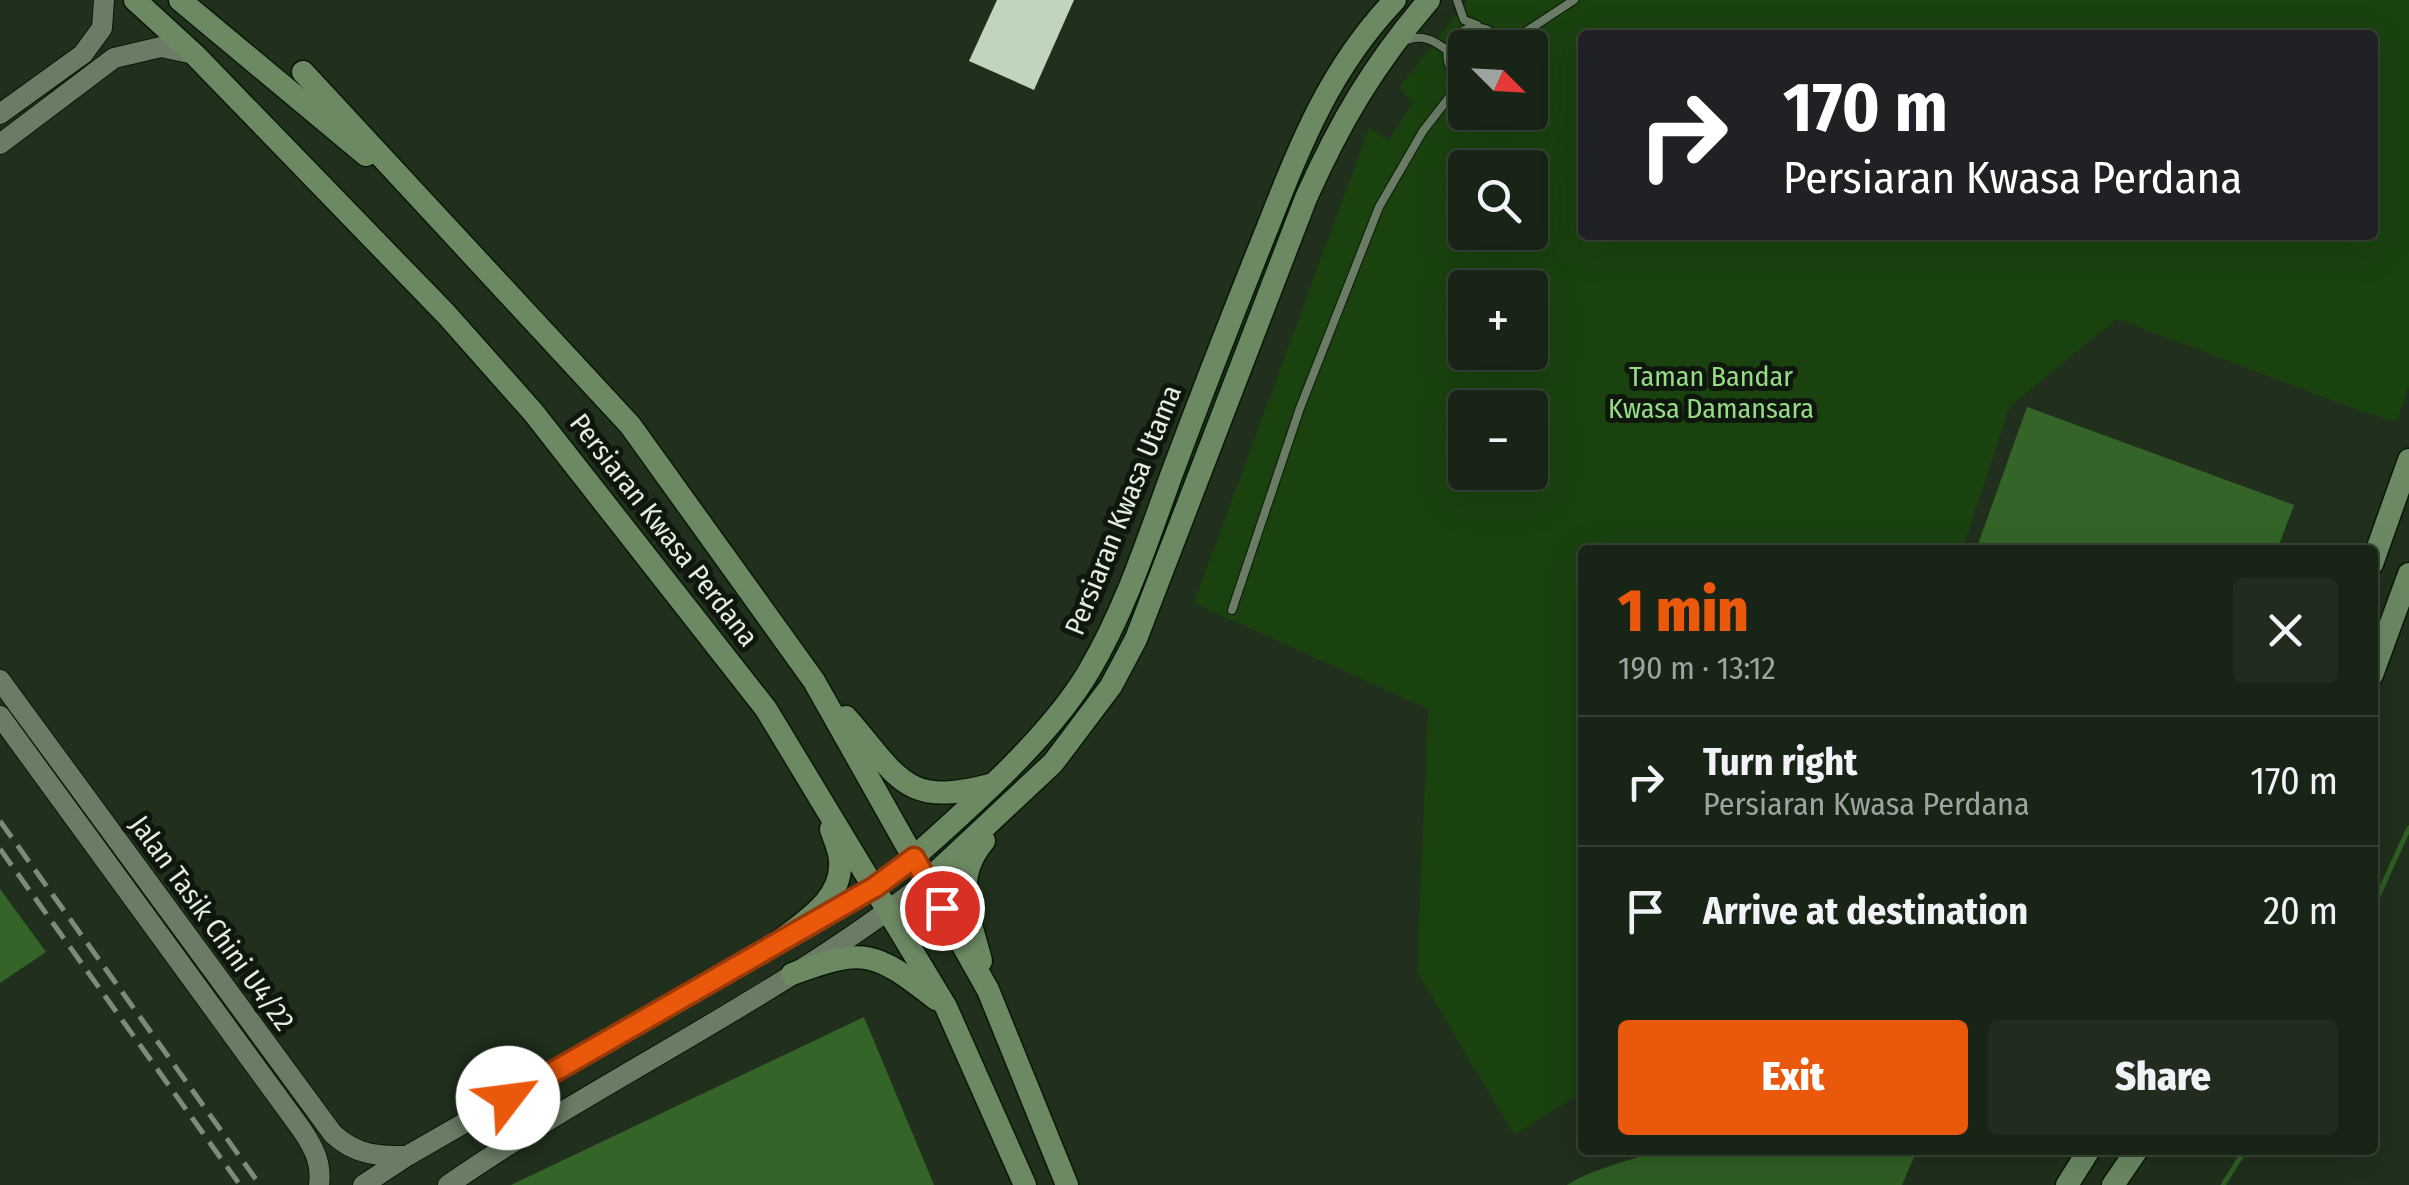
<!DOCTYPE html>
<html lang="en">
<head>
<meta charset="utf-8">
<style>
  :root { --surface:#182415; --page:#212c1e; --text:#f1f3f6; --muted:#9fa4a0; --line:#364134; --accent:#ea580c }
  body { margin:0; font-family:"Fira Sans Condensed",sans-serif; background:var(--page); color:var(--text); height:100vh; display:flex; flex-direction:column; font-size:38px; white-space:nowrap }
  * { box-sizing:border-box; margin:0 }
  p { font-size:32px; color:var(--muted) }
  .icon { flex:none; width:55px; height:55px; fill:none; stroke:currentColor; stroke-width:2; stroke-linecap:round; stroke-linejoin:round }
  .map { position:relative; flex:1; overflow:hidden }
  .sheet { position:absolute; left:1578px; top:545px; width:800px; height:610px; display:flex; flex-direction:column; background:var(--surface); border-radius:10px; box-shadow:0 10px 40px #0002,0 0 0 2px var(--line) }
  .sheet>* { flex:none }
  .guide { position:absolute; left:1578px; top:30px; width:800px; height:210px; border-radius:10px; box-shadow:0 10px 40px #0002,0 0 0 2px var(--line); background:#202124; color:#fff; overflow:hidden }
  .needle { width:65px; rotate:114deg }
  .fabs { position:absolute; left:1448px; top:30px; display:grid; gap:20px }
  .fabs a { display:grid; place-items:center; width:100px; height:100px; border-radius:10px; background:var(--surface); box-shadow:0 10px 40px #0002,0 0 0 2px var(--line); font-size:50px }
  .pin { position:absolute; display:grid; place-items:center; width:85px; height:85px; color:#fff; margin:-42px; border:5px solid #fff; border-radius:50%; box-shadow:0 2px 10px #0007 }
  .me { position:absolute; width:110px; margin:-55px; rotate:60deg; stroke-linejoin:round; filter:drop-shadow(0 0 8px #0008) }
  .turn { display:flex; align-items:center; gap:35px; height:210px; padding:0 40px; font-size:45px }
  .turn .icon { width:130px; height:130px; stroke-width:2.5 }
  .turn b { display:block; font-size:70px; line-height:85px }
  .round { display:grid; place-items:center; flex:none; width:105px; height:105px; border-radius:10px; background:var(--page) }
  .head { display:flex; align-items:center; justify-content:space-between; height:170px; padding:0 40px }
  h1 { font-size:60px; font-weight:800; line-height:75px; color:var(--accent) }
  .primary-button { display:flex; gap:20px; margin-top:auto; padding:20px 40px }
  .primary-button a { flex:1; height:115px; border-radius:10px; background:var(--accent); color:#fff; font-size:40px; font-weight:800; line-height:115px; text-align:center }
  .primary-button a+a { background:var(--page); color:var(--text) }
  ul { padding:0; list-style:none }
  li { display:flex; align-items:center; gap:30px; height:130px; padding:0 40px; border-top:2px solid var(--line) }
  li div { flex:1 }
  li b { display:block; font-size:38px }
  li em { font-style:normal }
  .map>svg:first-child { display:block }
  .green { fill:#1a420f; fill-rule:evenodd }
  .forest { fill:#346428 }
  .water { fill:#2f5f24 }
  .lines { fill:none; stroke-linecap:round; stroke-linejoin:round }
  .stream { stroke:#2f5f24; stroke-width:5 }
  .building { fill:#c1d5bc }
  .service-casing { stroke:#091806; stroke-width:10 }
  .tertiary-casing { stroke:#091806; stroke-width:22 }
  .secondary-casing { stroke:#091806; stroke-width:25 }
  .service { stroke:#6a7c65; stroke-width:8 }
  .tertiary { stroke:#6a7c65; stroke-width:20 }
  .secondary { stroke:#6c8964; stroke-width:22 }
  .rail { stroke:#7e8b7b; stroke-width:5; stroke-dasharray:20 10; stroke-linecap:butt }
  .route-casing { stroke:#983908; stroke-width:25 }
  .route { stroke:#ea580c; stroke-width:18 }
  .labels { text-anchor:middle; dominant-baseline:central; stroke-width:10; stroke-linejoin:round; paint-order:stroke }
  .park-label { font-size:28px; fill:#96db86; stroke:#0f160d }
  .street-label { font-size:28px; fill:#e3eee1; stroke:#0f160d }
</style>
</head>
<body>
<div class="map">
<svg width="2409" height="1185" viewBox="0 0 2409 1185">
  <rect width="100%" height="100%" fill="#20301c"/>
  <path class="green" d="M 1468,0 L 2409,0 L 2409,386 L 2396,422 L 2363,412 L 2117,319 L 2010,406 L 1962,550 L 1582,550 L 1582,1092 L 1514,1135 L 1417,972 L 1428,709 L 1194,603 L 1369,128 L 1388,140 L 1413,103 L 1399,87 ZM 1582,35 L 2372,35 L 2372,235 L 1582,235 ZM 1465,48 L 1530,48 L 1530,112 L 1465,112 ZM 1465,168 L 1530,168 L 1530,232 L 1465,232 ZM 1465,288 L 1530,288 L 1530,352 L 1465,352 ZM 1465,408 L 1530,408 L 1530,472 L 1465,472 Z"/>
  <g class="forest">
    <polygon points="2027,407 2294,505 2277,550 1976,550"/>
    <polygon points="0,889 46,952 0,983"/>
    <polygon points="864,1017 934,1185 511,1185"/>
  </g>
  <path class="water" d="M 1657,1150 L 1917,1150 L 1902,1185 L 1567,1185 C 1596,1167 1626,1163 1657,1150 Z"/>
  <g class="lines">
    <g class="stream">
      <polyline points="2372,909 2409,828"/>
      <polyline points="2223,1185 2245,1150"/>
    </g>
  </g>
  <polygon class="building" points="997,0 1074,0 1034,90 969,61"/>
  <g class="lines">
    <g class="service-casing">
      <g id="service">
        <polyline points="1457,0 1464,20 1477,25"/>
        <path d="M 1407,40 C 1423,34 1435,41 1448,51"/>
        <polyline points="1504,46 1574,0"/>
        <path d="M 1462,82 C 1420,47 1480,0 1505,48"/>
        <polyline points="1232,610 1300,408 1379,207 1423,131 1461,82"/>
      </g>
    </g>
    <g class="tertiary-casing">
      <g id="tertiary">
        <polyline points="0,114 83,54 102,28 104,0"/>
        <polyline points="0,144 114,58 161,47 194,54"/>
        <path d="M 0,680 L 333,1134 C 356,1155 376,1156 407,1156"/>
        <path d="M 0,716 L 302,1130 C 314,1148 322,1163 319,1185"/>
        <polyline points="363,1185 407,1156 875,887 913,858"/>
        <path d="M 448,1185 C 603,1078 778,998 927,881"/>
      </g>
    </g>
    <g class="secondary-casing">
      <g id="secondary">
        <polyline points="135,0 194,54 446,314 533,412 766,709 946,1007 1025,1185"/>
        <polyline points="180,0 366,155"/>
        <polyline points="303,72 630,425 814,681 988,990 1067,1185"/>
        <polyline points="2372,564 2409,460"/>
        <polyline points="2372,675 2409,574"/>
        <path d="M 846,717 C 899,777 904,808 990,785"/>
        <path d="M 913,858 C 970,807 1051,736 1089,671 C 1125,610 1147,542 1171,476 C 1202,393 1234,311 1267,229 C 1301,143 1330,68 1395,0"/>
        <path d="M 927,881 L 1053,763 L 1111,686 L 1136,639 L 1306,198 C 1340,122 1374,64 1429,0"/>
        <path d="M 777,943 C 803,922 843,900 840,861 C 840,851 834,839 831,829"/>
        <path d="M 981,961 C 970,917 951,880 984,841"/>
        <path d="M 792,974 C 865,947 874,951 936,999"/>
        <polyline points="2067,1185 2089,1150"/>
        <polyline points="2113,1185 2137,1150"/>
      </g>
    </g>
    <use href="#service" class="service"/>
    <use href="#tertiary" class="tertiary"/>
    <use href="#secondary" class="secondary"/>
    <g class="rail">
      <polyline points="0,821 260,1185"/>
      <polyline points="0,849 240,1185"/>
    </g>
  </g>
  <g class="lines">
    <g class="route-casing">
      <polyline id="route" points="508,1098 875,887 914,858 942,908"/>
    </g>
    <use href="#route" class="route"/>
  </g>
  <g class="labels">
    <g class="park-label">
      <text x="1711" y="376">Taman Bandar<tspan x="1711" dy="32">Kwasa Damansara</tspan></text>
    </g>
    <g class="street-label">
      <text transform="translate(1123 510) rotate(-68)">Persiaran Kwasa Utama</text>
      <text transform="translate(664 530) rotate(52)">Persiaran Kwasa Perdana</text>
      <text transform="translate(212 923) rotate(54)">Jalan Tasik Chini U4/22</text>
    </g>
  </g>
</svg>
<div class="fabs">
<a><svg class="needle" viewBox="-14 -14 28 28"><path d="M0-13l5 13h-10z" fill="#e53935"/><path d="M0 13l5-13h-10z" fill="#9fa4a0"/></svg></a>
<a><svg class="icon" aria-label="search" viewBox="0 0 24 24"><circle cx="10" cy="10" r="6"/><path d="M15 15l6 6"/></svg></a>
<a>+</a>
<a>−</a>
</div>
<div class="pin" style="left:942px;top:908px;background:#d93025"><svg class="icon" aria-label="arrive" viewBox="0 0 24 24"><path d="M6 21V4h12l-3 4 3 4H6"/></svg></div>
<svg class="me" style="left:508px;top:1098px" viewBox="-20 -20 40 40"><circle r="19" fill="#fff"/><path d="M0-13L10 11 0 6-10 11z" fill="#ea580c"/></svg>
<div class="guide">
<div class="turn"><svg class="icon" aria-label="right" viewBox="0 0 24 24"><path d="M7 20v-9h11M14 6l5 5-5 5"/></svg><div><b>170 m</b>Persiaran Kwasa Perdana</div></div>
</div>
<section class="sheet">
<div class="head"><div><h1>1 min</h1><p>190 m · 13:12</p></div><a class="round"><svg class="icon" aria-label="close" viewBox="0 0 24 24"><path d="M6 6l12 12M18 6L6 18"/></svg></a></div>
<ul>
<li><svg class="icon" aria-label="right" viewBox="0 0 24 24"><path d="M7 20v-9h11M14 6l5 5-5 5"/></svg><div><b>Turn right</b><p>Persiaran Kwasa Perdana</p></div><em>170 m</em></li>
<li><svg class="icon" aria-label="arrive" viewBox="0 0 24 24"><path d="M6 21V4h12l-3 4 3 4H6"/></svg><div><b>Arrive at destination</b></div><em>20 m</em></li>
</ul>
<div class="primary-button"><a>Exit</a><a>Share</a></div>
</section>
</div>
</body>
</html>
